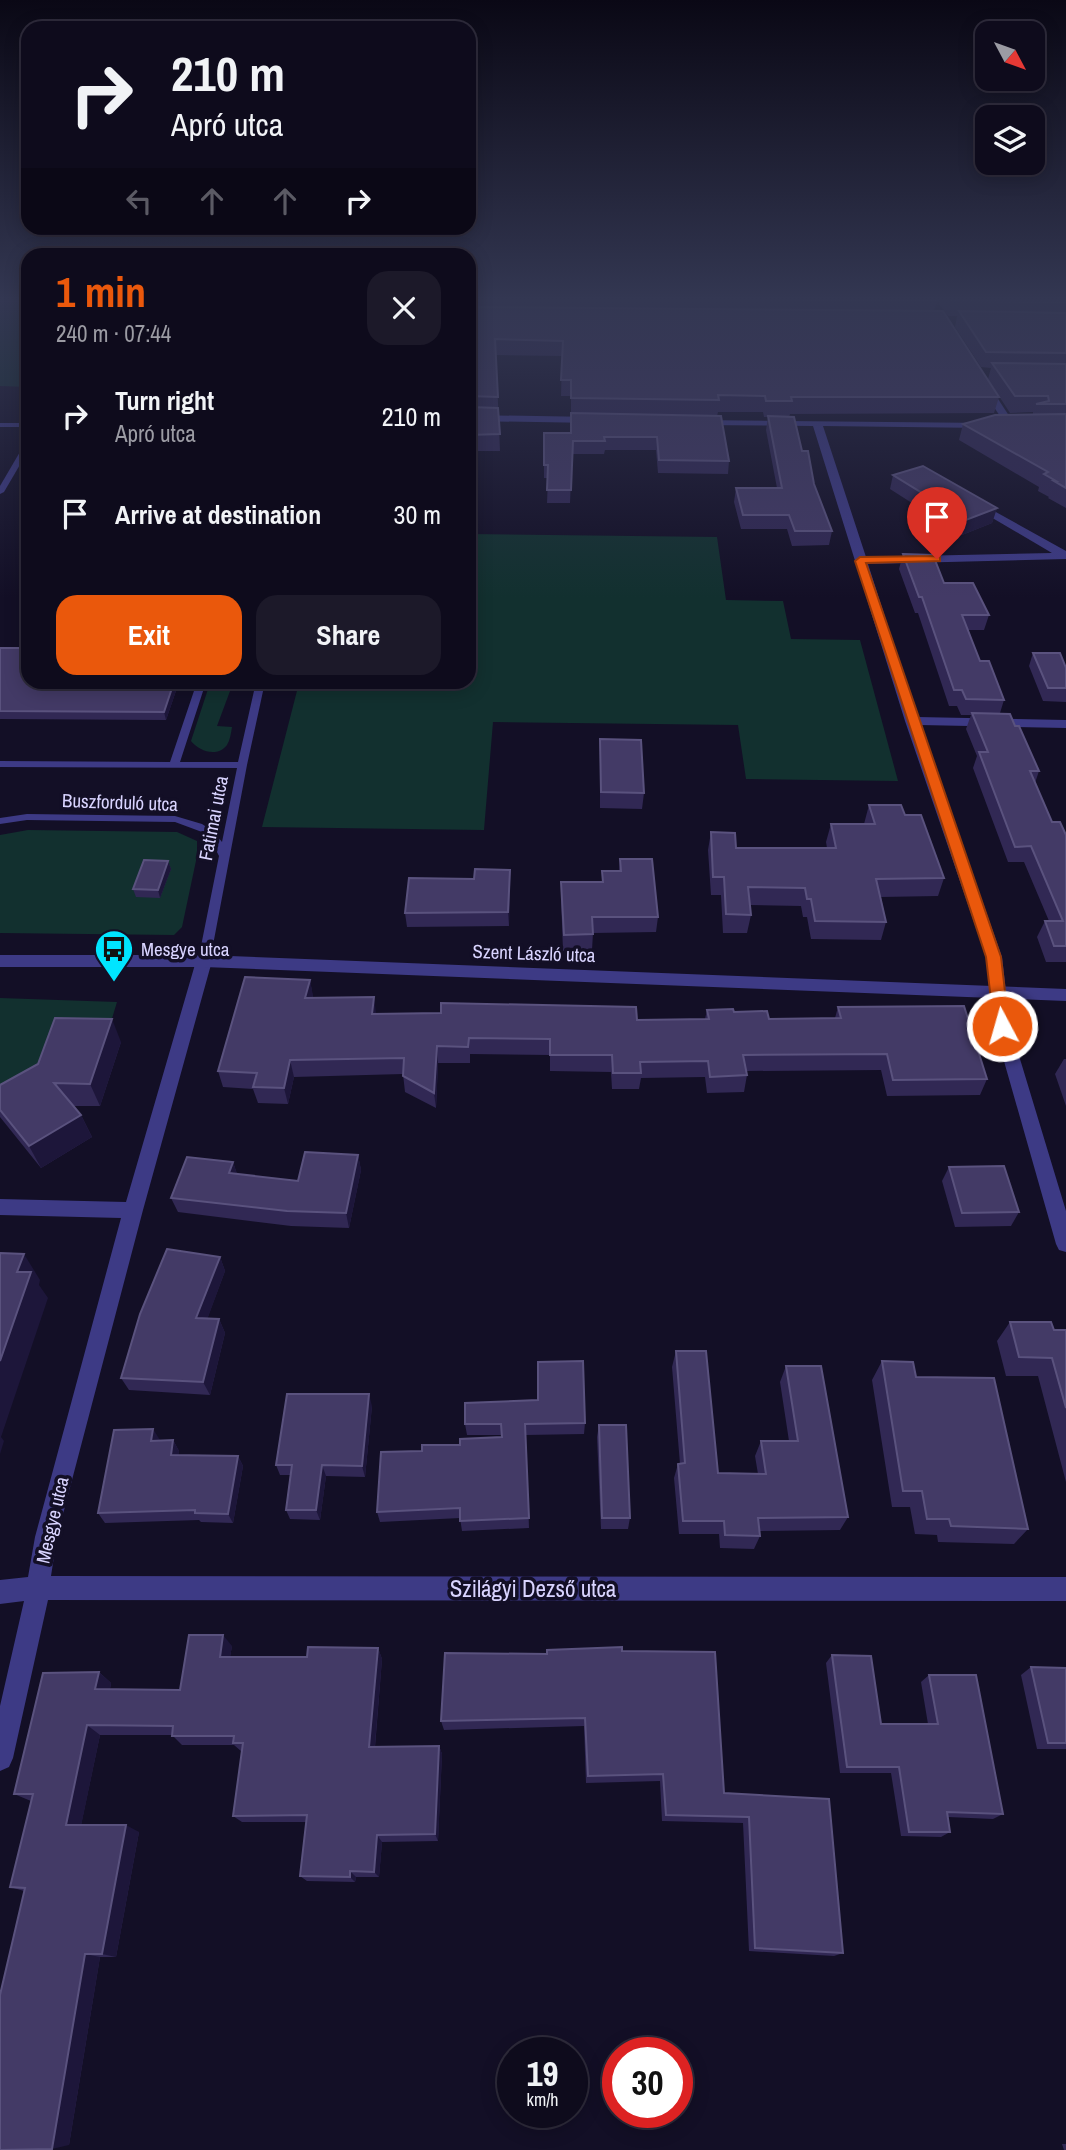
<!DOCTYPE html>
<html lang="en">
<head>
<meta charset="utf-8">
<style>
  :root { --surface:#0e0b1c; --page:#1c1929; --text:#f1f3f6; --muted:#9b9ba3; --line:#2e2b3b; --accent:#ea580c }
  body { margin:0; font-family:"Archivo Narrow",sans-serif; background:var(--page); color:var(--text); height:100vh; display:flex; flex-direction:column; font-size:26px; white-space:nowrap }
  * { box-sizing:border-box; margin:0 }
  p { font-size:23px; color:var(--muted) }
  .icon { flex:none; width:38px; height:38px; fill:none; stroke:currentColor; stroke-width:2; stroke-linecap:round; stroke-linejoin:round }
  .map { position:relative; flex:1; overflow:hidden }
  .panel { position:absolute; left:21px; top:248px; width:455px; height:441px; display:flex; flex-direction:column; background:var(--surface); border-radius:21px; box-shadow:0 4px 18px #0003,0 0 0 2px var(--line) }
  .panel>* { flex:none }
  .guide { position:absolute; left:21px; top:21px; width:455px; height:214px; border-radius:21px; box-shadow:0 4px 18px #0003,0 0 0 2px var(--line); background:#0e0b1c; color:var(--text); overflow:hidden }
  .needle { width:46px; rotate:131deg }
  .tools { position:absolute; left:975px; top:21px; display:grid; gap:14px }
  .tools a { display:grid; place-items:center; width:70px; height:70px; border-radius:14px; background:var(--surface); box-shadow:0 4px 18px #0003,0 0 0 2px var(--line); font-size:35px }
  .speed { position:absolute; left:497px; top:2037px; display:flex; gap:14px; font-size:35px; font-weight:700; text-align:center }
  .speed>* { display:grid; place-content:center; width:91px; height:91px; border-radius:50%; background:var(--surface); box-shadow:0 4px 18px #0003,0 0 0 2px var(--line); line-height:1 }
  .speed small { font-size:18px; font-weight:400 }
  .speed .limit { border:10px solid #d22; background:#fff; color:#111 }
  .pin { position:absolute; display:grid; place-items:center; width:60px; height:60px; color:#fff; margin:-72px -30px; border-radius:50% 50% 50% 0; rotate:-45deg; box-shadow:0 0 7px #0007 }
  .pin .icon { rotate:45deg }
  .me { position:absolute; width:77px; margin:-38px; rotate:354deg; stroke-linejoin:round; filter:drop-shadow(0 0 5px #0008) }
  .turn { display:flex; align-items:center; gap:24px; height:147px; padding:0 35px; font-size:32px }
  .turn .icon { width:91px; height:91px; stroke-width:2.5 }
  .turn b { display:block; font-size:49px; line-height:60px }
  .lanes { display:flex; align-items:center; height:66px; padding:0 35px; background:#0003; justify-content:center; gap:35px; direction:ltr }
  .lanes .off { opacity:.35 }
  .round { display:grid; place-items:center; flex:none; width:74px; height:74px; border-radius:21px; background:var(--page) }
  .summary { display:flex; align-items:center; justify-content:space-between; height:119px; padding:0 35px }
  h1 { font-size:42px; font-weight:700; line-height:52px; color:var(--accent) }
  .primary-button { display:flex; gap:14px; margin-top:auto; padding:14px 35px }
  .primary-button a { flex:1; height:80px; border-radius:21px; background:var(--accent); color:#fff; font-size:28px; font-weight:700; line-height:80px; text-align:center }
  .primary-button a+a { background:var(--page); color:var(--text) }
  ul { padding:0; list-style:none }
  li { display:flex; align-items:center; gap:21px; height:98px; padding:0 35px }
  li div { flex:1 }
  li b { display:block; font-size:26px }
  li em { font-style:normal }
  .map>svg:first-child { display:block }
  .green { fill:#12302f }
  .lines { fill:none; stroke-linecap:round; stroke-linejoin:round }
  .service { fill:#3d3a85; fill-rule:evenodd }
  .minor { fill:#3d3a85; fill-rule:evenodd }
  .tertiary { fill:#3d3a85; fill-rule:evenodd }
  .wall { fill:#312854 }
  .shaded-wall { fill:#1d163a }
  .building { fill:#433a66; stroke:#5a527e; stroke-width:2 }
  .route { fill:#ea580c; stroke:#983908; stroke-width:2 }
  .labels { text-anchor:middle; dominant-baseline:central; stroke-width:7; stroke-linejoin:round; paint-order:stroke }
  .street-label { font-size:19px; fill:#d9d4ff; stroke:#130f26 }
  .poi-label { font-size:19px; fill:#d9d4ff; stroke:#130f26; text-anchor:start }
  .near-street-label { font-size:23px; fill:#d9d4ff; stroke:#130f26 }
</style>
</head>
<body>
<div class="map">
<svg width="1066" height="2150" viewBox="0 0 1066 2150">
  <rect width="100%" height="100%" fill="#130f26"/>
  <g class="green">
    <polygon points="0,297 28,297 28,387 0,386"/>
    <polygon points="469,534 717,537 726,600 783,601 791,639 860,640 898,781 746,779 738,725 493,722 484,830 262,827 299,683 469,682"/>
    <path d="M 210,683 L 233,683 L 217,726 L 232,727 C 231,733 230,740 227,745 C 217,758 199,751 191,741 Z"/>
    <polygon points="28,830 177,832 197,841 197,856 182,927 174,935 0,933 0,835"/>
    <polygon points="0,998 117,1002 107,1035 40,1084 0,1110"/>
  </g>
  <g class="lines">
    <g class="service">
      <rect x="0" y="423" width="28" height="4"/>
      <polygon points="28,443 28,451 4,492 0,494 0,486 24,445"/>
      <polygon points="197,682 206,682 180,762 238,762 256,682 265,682 247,765 210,961 204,965 198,961 219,856 212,842 202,832 175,822 27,820 0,824 0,818 27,814 175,816 202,824 214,832 222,842 237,768 0,767 0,761 170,762"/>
    </g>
    <g class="minor">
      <polygon points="981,382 987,382 1015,425 1013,427 1007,427 979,384"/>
      <polygon points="469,415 594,417 599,420 594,423 469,421"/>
      <polygon points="696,420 989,423 989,427 986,428 823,426 866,557 1052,553 972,506 972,502 976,501 1066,551 1066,559 868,564 917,717 1066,720 1066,728 920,725 1002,957 1010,1026 1066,1211 1066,1252 1059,1250 1056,1244 994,1026 986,957 905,721 813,426 699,425 696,424"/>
      <polygon points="204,955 212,961 143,1210 57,1537 51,1576 1066,1577 1066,1601 48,1600 13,1758 9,1767 0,1771 0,1706 24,1601 0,1604 0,1580 28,1577 35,1537 121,1218 0,1215 0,1199 126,1202 196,961"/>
    </g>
    <polygon class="tertiary" points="0,955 204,955 1066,989 1066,1001 204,967 0,967"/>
  </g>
  <g class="wall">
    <polygon points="469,297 1066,297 1066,508 1048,498 1049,497 1038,491 1039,487 959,440 963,424 1033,415 1033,412 1010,413 988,379 991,368 981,367 955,327 957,316 948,316 935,298 937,301 934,311 999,397 994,413 790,414 789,417 832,531 829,545 792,546 787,529 741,529 734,502 736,488 777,488 766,430 768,417 764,417 763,412 718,412 717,416 729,461 728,474 658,473 656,450 605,450 604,454 572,454 570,503 547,503 548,478 544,478 544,433 571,433 571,396 561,396 562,356 496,355 500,451 469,451 469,373 472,350 469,350"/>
    <polygon points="893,475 997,508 992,523 962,535 890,489"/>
    <polygon points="903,554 989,615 984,630 968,630 980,661 1004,700 1000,713 1015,726 1039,771 1035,783 1052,822 1066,835 1066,962 1046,962 1037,937 1045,921 1049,921 1024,862 1008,862 973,768 977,756 966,729 971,715 961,715 957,706 949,706 918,613 915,613 899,569"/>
    <polygon points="0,648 28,682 179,682 166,720 0,719"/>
    <polygon points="1033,653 1066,668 1066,702 1043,701 1029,666"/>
    <polygon points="600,739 644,793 642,809 600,808"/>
    <polygon points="869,805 905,815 944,878 938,896 881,897 886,922 881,940 811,939 807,917 803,917 801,906 750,905 751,915 747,933 723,933 721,895 711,895 708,850 711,832 736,848 827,848 826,842 831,824 864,824"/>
    <polygon points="620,859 658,917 656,932 593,933 592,950 563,951 561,898 561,882 602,882 602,871 619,871"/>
    <polygon points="168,861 171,869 160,898 136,897 133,889"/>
    <polygon points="510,870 509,926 407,927 405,913 474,879"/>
    <polygon points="310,980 313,998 376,1014 637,1020 705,1019 707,1010 734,1012 769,1019 835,1018 838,1007 987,1079 980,1095 887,1096 881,1070 746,1071 747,1075 744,1092 707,1093 705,1077 641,1078 639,1089 612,1089 611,1072 550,1071 550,1055 470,1054 470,1063 438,1063 436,1108 405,1092 403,1074 294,1077 288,1104 258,1103 253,1089 223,1087 218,1071"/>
    <polygon points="121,1042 100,1106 73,1106 81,1115 92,1137 41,1168 0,1117 0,1085"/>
    <polygon points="1064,1059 1066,1059 1066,1106 1055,1074"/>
    <polygon points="358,1155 361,1170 349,1228 291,1226 178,1212 171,1198 233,1162 237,1174 298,1181"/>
    <polygon points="949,1167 1019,1212 1011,1226 955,1227 942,1181"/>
    <polygon points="220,1257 225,1271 207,1319 219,1319 225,1333 210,1395 129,1390 121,1378"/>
    <polygon points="1010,1322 1054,1330 1066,1330 1066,1482 1038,1376 1006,1376 997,1341"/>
    <polygon points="676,1351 718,1473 758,1474 755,1456 761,1441 789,1441 780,1382 786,1366 848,1517 840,1530 759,1531 760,1536 754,1549 720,1548 719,1534 679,1534 674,1478 678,1464 680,1464 672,1367"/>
    <polygon points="882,1361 916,1377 1028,1529 1014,1544 938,1542 937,1535 915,1534 910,1507 892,1507 872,1380"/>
    <polygon points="372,1406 365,1477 326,1476 320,1520 290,1519 286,1510 290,1475 280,1475 276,1465"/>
    <polygon points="585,1423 584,1434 526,1435 529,1528 462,1531 460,1518 380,1522 377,1512 422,1451 502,1437 502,1435 467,1435 465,1424"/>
    <polygon points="599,1425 630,1518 628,1529 601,1529 597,1437"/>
    <polygon points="160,1440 159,1441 173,1440 179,1451 178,1455 238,1456 243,1466 233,1523 201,1522 199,1520 105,1523 98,1513"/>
    <polygon points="232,1646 230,1657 307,1657 378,1648 382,1659 375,1747 439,1746 442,1754 438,1841 382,1842 379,1877 356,1877 355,1882 307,1881 300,1876 306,1822 242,1822 233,1816 242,1752 234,1745 182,1745 172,1735 100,1735 81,1825 139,1832 116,1957 100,1957 69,2145 1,1995 24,1891 10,1887 31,1801 14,1794 99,1672 111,1683 110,1689 180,1690"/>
    <polygon points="622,1651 724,1793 829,1799 843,1953 834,1956 749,1951 743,1823 662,1821 660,1781 586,1783 584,1726 444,1730 441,1721 547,1654"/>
    <polygon points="832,1655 881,1724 928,1724 921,1682 929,1675 1003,1814 993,1819 948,1817 950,1832 941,1837 901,1836 891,1773 840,1773 826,1663"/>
    <polygon points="1031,1667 1066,1668 1066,1749 1037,1749 1021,1675"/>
    <polygon points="1062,2144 1066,2144 1066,2150 1064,2150"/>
  </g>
  <g class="shaded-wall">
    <polygon points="997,508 992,523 962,535 966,520"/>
    <polygon points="174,682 179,682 166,720 164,712"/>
    <polygon points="168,861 171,869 160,898 158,890"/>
    <polygon points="510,870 510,884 509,926 508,912"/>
    <polygon points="310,980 313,996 309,1014 305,998"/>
    <polygon points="374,997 376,1013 372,1014"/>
    <polygon points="112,1019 121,1042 100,1106 90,1084"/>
    <polygon points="437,1046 438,1063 436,1108 434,1093"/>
    <polygon points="290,1060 294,1077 288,1104 284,1088"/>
    <polygon points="81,1115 92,1137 41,1168 29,1146"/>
    <polygon points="358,1155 361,1170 349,1228 346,1213"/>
    <polygon points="233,1162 238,1177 229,1173"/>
    <polygon points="24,1254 40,1280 39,1285 48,1298 1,1437 4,1441 0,1454 0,1361 17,1272"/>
    <polygon points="220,1257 225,1271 203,1331 196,1318"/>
    <polygon points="219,1319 225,1333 210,1395 203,1382"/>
    <polygon points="369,1394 372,1406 365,1477 362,1466"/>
    <polygon points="153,1429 160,1440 158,1452 151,1441"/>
    <polygon points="173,1440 179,1451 177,1465 171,1455"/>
    <polygon points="238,1456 243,1466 233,1523 228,1514"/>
    <polygon points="322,1465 326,1476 320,1520 316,1510"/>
    <polygon points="223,1635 232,1646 228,1668 220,1657"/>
    <polygon points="378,1648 382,1659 374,1756 369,1747"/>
    <polygon points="99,1672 111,1683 108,1699 95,1689"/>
    <polygon points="87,1725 100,1735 80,1831 66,1825"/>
    <polygon points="439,1746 442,1754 438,1841 435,1834"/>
    <polygon points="126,1825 139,1832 116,1957 102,1954"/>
    <polygon points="377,1835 382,1842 379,1877 374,1872"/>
    <polygon points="350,1871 356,1877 355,1882 350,1877"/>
    <polygon points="85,1954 100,1957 69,2145 52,2149"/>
  </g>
  <g class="building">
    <polygon points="506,297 934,297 937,301"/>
    <polygon points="949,297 1066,297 1066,302 952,301"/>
    <polygon points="469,307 943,311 999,397 791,397 792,401 766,401 765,396 718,395 719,400 571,398 571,380 561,380 563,341 495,339 498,397 469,396 469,373 473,335 469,335"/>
    <polygon points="959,311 1066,313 1066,353 986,352"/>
    <polygon points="992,363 1066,364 1066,404 1036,404 1049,401 1048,396 1015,396"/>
    <polygon points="469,407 498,408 500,434 469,435"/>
    <polygon points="571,413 721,416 729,461 659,460 657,437 604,437 605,441 573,441 571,490 547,490 548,465 544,465 544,433 571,433"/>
    <polygon points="1066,414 1066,488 1054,481 1056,481 1044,474 1048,472 963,424 995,415"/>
    <polygon points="768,416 794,417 802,451 808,451 814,484 832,531 795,531 789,515 743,515 736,488 782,488"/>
    <polygon points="923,466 997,508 966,520 893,475"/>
    <polygon points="903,554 933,555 944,583 973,583 989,615 962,615 980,661 989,661 1004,700 966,699 962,690 954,690 922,597 919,597"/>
    <polygon points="0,648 28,648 28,682 174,682 164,712 0,711"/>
    <polygon points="1033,653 1060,653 1066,668 1066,688 1048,688"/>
    <polygon points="972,713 1010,714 1015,726 1019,726 1039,771 1030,771 1052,822 1060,822 1066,835 1066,946 1054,946 1045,921 1063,921 1031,846 1015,847 979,752 988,752"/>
    <polygon points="600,739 641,740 644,793 601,792"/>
    <polygon points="869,805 901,805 905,815 921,815 944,878 876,879 886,922 815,921 811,899 807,899 805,888 748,887 751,915 726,914 724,877 713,877 711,832 735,833 736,848 836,848 831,824 875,824"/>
    <polygon points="620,859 652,859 658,917 592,917 593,934 564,935 561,882 603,882 602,871 621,871"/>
    <polygon points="144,860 168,861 158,890 133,889"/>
    <polygon points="475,869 510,870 508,912 405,913 409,878 474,879"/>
    <polygon points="245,977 310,980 305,998 374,997 372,1014 441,1013 441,1003 636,1007 637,1020 709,1019 707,1010 733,1009 734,1012 767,1011 769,1019 841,1018 838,1007 964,1006 987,1079 893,1080 887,1054 743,1055 747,1075 710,1077 708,1061 640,1062 641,1073 613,1073 612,1055 550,1055 550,1039 469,1038 468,1047 437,1046 434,1093 403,1076 404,1058 290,1060 284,1088 253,1087 257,1073 218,1071"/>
    <polygon points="55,1018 112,1019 90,1084 54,1083 81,1115 29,1146 0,1110 0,1085 38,1064"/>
    <polygon points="305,1152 358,1155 346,1213 287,1211 171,1198 187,1157 233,1162 229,1173 298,1181"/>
    <polygon points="1004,1166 1019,1212 962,1213 949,1167"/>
    <polygon points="167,1249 220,1257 196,1318 219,1319 203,1382 121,1378 140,1314"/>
    <polygon points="0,1253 24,1254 17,1272 31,1272 0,1361"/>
    <polygon points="1010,1322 1051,1322 1054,1330 1066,1330 1066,1408 1052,1358 1019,1357"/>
    <polygon points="676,1351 706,1351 718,1473 766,1474 761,1441 798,1441 786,1366 821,1366 848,1517 758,1518 760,1536 725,1535 724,1521 683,1521 678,1464 685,1463"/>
    <polygon points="583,1361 585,1423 525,1424 529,1518 460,1521 460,1508 377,1512 381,1452 422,1451 422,1445 460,1445 460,1439 502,1437 501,1424 465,1424 465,1403 538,1400 538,1362"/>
    <polygon points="882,1361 913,1362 916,1377 994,1378 1028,1529 951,1526 949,1519 927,1519 922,1491 903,1491"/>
    <polygon points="287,1394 369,1394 362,1466 322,1465 316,1510 286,1510 292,1465 276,1465"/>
    <polygon points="599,1425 626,1425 630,1518 602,1518"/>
    <polygon points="153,1429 151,1441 173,1440 171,1455 238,1456 228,1514 195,1513 195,1510 98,1513 114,1430"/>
    <polygon points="189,1635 223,1635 220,1657 307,1657 308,1647 378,1648 369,1747 439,1746 435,1834 377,1835 374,1872 350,1871 350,1877 300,1876 307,1815 233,1816 243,1743 233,1743 234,1736 172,1736 173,1726 87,1725 66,1825 126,1825 102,1954 85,1954 52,2149 0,2150 0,1995 25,1888 10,1887 33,1794 14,1794 43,1673 99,1672 95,1689 180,1690"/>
    <polygon points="622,1647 622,1651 715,1652 724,1793 829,1799 843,1953 755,1948 749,1817 666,1815 663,1774 588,1776 585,1718 441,1721 445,1653 547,1654 547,1650"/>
    <polygon points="832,1655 871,1656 881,1724 938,1724 929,1675 976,1675 1003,1814 947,1812 950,1832 909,1832 899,1767 847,1767"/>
    <polygon points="1031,1667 1066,1668 1066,1743 1048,1743"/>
  </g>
  <linearGradient id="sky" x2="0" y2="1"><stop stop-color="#0a0815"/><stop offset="0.5" stop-color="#333752"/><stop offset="1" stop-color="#333752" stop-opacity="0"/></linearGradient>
  <rect width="1066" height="598" fill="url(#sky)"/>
  <polygon class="route" points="937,556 940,557 940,561 866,563 1001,957 1009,1026 1002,1032 994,1026 986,957 855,561 860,557"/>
  <defs>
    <g id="bus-pin" transform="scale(2.0125)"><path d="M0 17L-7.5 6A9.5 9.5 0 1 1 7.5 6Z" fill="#00e5ff" stroke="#130f26"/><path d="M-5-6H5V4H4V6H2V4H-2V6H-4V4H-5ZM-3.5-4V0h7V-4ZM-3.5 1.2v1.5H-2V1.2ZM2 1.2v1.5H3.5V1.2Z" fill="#111"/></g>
  </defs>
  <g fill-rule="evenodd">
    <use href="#bus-pin" x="114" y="949"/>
  </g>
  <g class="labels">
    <g class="street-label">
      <text transform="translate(120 802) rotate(2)">Buszforduló utca</text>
      <text transform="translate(213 818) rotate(-79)">Fatimai utca</text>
      <text transform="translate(534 953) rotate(2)">Szent László utca</text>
      <text transform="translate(52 1520) rotate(-77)">Mesgye utca</text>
    </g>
    <g class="poi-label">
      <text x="141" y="949">Mesgye utca</text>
    </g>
    <g class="near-street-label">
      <text x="533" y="1588">Szilágyi Dezső utca</text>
    </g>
  </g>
</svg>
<div class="tools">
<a><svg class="needle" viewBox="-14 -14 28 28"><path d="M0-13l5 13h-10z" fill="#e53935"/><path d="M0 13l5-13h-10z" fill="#9b9ba3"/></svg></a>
<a><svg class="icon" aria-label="layers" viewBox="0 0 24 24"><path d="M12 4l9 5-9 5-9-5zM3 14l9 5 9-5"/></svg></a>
</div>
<div class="speed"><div>19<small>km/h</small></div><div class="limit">30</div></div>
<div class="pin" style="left:937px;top:559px;background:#d93025"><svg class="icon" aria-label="arrive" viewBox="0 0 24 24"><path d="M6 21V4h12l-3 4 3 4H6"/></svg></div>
<svg class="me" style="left:1002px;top:1026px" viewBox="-20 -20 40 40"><circle r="17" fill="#ea580c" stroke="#fff" stroke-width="3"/><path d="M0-11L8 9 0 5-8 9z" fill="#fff"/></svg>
<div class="guide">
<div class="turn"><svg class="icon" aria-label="right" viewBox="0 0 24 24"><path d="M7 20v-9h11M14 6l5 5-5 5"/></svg><div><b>210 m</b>Apró utca</div></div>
<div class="lanes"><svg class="icon off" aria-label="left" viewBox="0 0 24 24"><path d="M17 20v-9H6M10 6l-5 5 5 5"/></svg><svg class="icon off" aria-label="ahead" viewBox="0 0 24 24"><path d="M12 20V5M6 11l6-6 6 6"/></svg><svg class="icon off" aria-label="ahead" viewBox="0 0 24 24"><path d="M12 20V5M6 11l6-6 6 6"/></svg><svg class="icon" aria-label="right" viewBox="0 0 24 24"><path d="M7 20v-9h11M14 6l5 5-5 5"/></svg></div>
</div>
<section class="panel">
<div class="summary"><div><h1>1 min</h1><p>240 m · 07:44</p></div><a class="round"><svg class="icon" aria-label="close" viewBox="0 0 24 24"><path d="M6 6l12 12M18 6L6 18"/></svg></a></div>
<ul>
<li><svg class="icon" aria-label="right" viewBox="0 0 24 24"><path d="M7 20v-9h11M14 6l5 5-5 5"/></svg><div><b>Turn right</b><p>Apró utca</p></div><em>210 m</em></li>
<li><svg class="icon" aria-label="arrive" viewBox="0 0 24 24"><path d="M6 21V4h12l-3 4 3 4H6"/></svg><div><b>Arrive at destination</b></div><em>30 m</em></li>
</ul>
<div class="primary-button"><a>Exit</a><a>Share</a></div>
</section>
</div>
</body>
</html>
